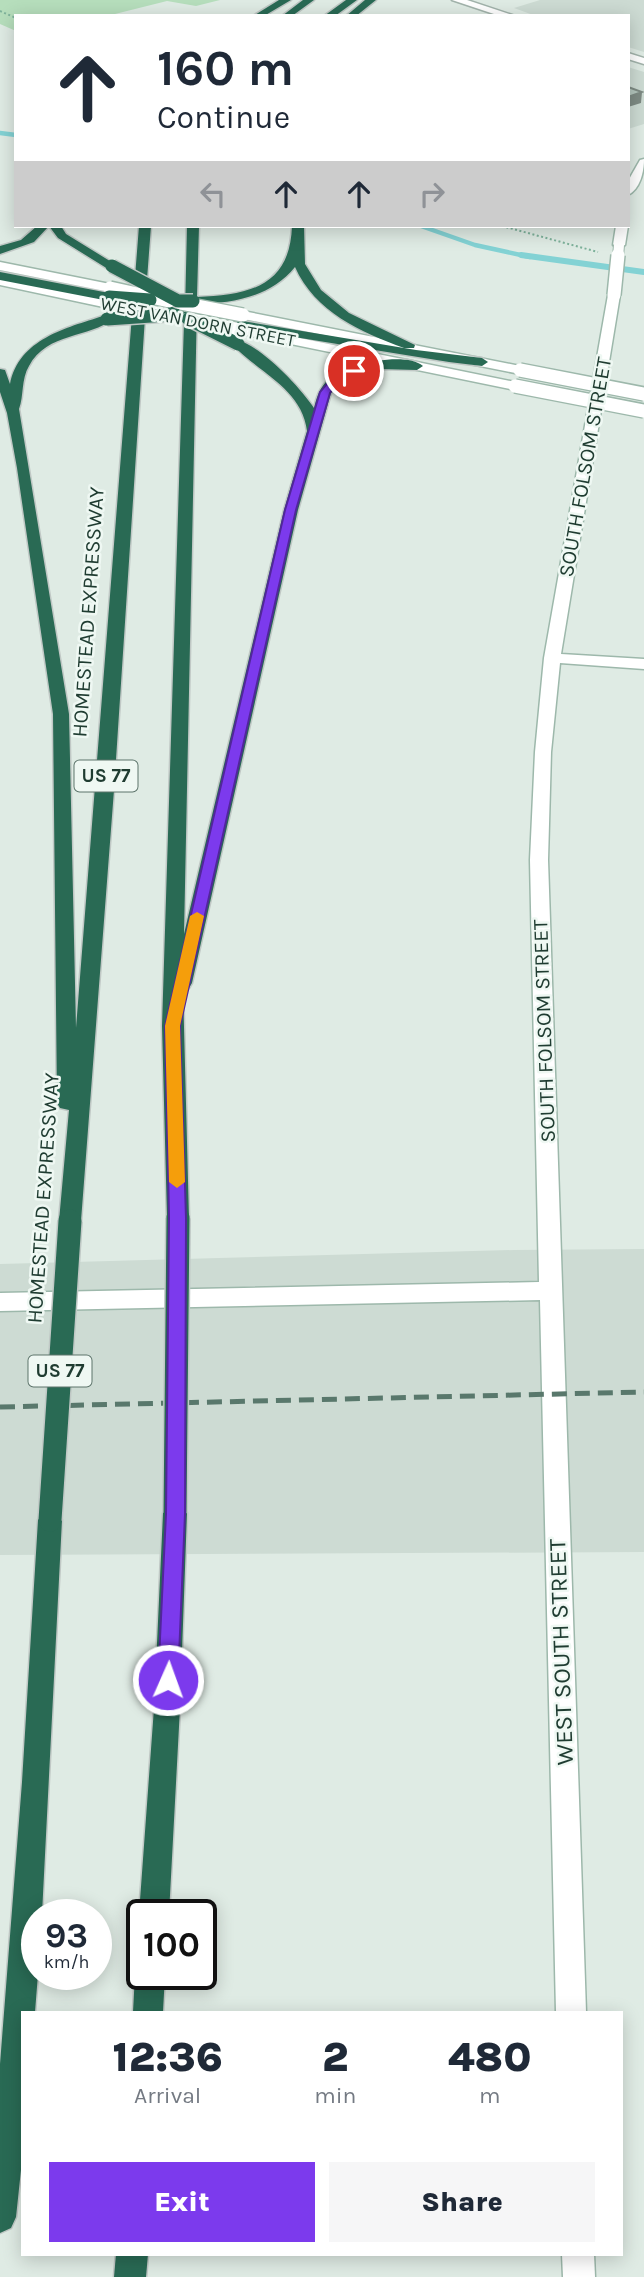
<!DOCTYPE html>
<html lang="en">
<head>
<meta charset="utf-8">
<style>
  :root { --surface:#fff; --page:#f6f6f7; --text:#1f2937; --muted:#747a83; --accent:#7c3aed }
  body { margin:0; font-family:Karla,sans-serif; background:var(--page); color:var(--text); height:100vh; display:flex; flex-direction:column; font-size:26px; white-space:nowrap }
  * { box-sizing:border-box; margin:0 }
  p { font-size:23px; color:var(--muted) }
  .icon { flex:none; width:38px; height:38px; fill:none; stroke:currentColor; stroke-width:2; stroke-linecap:round; stroke-linejoin:round }
  .map { position:relative; flex:1; overflow:hidden }
  .details { position:absolute; left:21px; top:2011px; width:602px; height:245px; display:flex; flex-direction:column; background:var(--surface); border-radius:0px; box-shadow:0 4px 18px #0003 }
  .details>* { flex:none }
  .banner { position:absolute; left:14px; top:14px; width:616px; height:214px; border-radius:0px; box-shadow:0 4px 18px #0003; background:#fff; color:var(--text); overflow:hidden }
  .speed { position:absolute; left:21px; top:1899px; display:flex; gap:14px; font-size:35px; font-weight:700; text-align:center }
  .speed>* { display:grid; place-content:center; width:91px; height:91px; border-radius:50%; background:var(--surface); box-shadow:0 4px 18px #0003; line-height:1 }
  .speed small { font-size:18px; font-weight:400 }
  .speed .limit { border:4px solid #111; border-radius:10px; background:#fff; color:#111 }
  .pin { position:absolute; display:grid; place-items:center; width:60px; height:60px; color:#fff; margin:-30px; border:4px solid #fff; border-radius:50%; box-shadow:0 2px 7px #0007 }
  .me { position:absolute; width:77px; margin:-38px; rotate:2deg; stroke-linejoin:round; filter:drop-shadow(0 0 5px #0008) }
  .turn { display:flex; align-items:center; gap:24px; height:147px; padding:0 28px; font-size:32px }
  .turn .icon { width:91px; height:91px; stroke-width:2.5 }
  .turn b { display:block; font-size:49px; line-height:60px }
  .lanes { display:flex; align-items:center; height:66px; padding:0 28px; background:#0003; justify-content:center; gap:35px; direction:ltr }
  .lanes .off { opacity:.35 }
  .eta { display:flex; justify-content:space-evenly; align-items:center; height:119px; text-align:center }
  .eta b { font-size:42px; font-weight:800; line-height:49px }
  .button { display:flex; gap:14px; margin-top:auto; padding:14px 28px }
  .button a { flex:1; height:80px; border-radius:0px; background:var(--accent); color:#fff; font-size:28px; font-weight:800; line-height:80px; text-align:center }
  .button a+a { background:var(--page); color:var(--text) }
  .map>svg:first-child { display:block }
  .built { fill:#cddbd3 }
  .green { fill:#b6debc }
  .lines { fill:none; stroke-linecap:round; stroke-linejoin:round }
  .stream-far1 { stroke:#83d2d4; stroke-width:4.5 }
  .stream { stroke:#83d2d4; stroke-width:6 }
  .street-casing { stroke:#a2b3ab; stroke-width:3 }
  .secondary-casing { stroke:#9db8ab; stroke-width:3 }
  .highway-casing { stroke:#c0c8c5; stroke-width:3 }
  .path { stroke:#7db19a; stroke-width:2; stroke-dasharray:2 2.5; stroke-linecap:butt }
  .street { fill:#fff; fill-rule:evenodd }
  .secondary { fill:#fff; fill-rule:evenodd }
  .highway { fill:#296a54; fill-rule:evenodd }
  .rail { stroke:#59786c; stroke-width:5; stroke-dasharray:15 8; stroke-linecap:butt }
  .secondary-bridge-far1-casing { stroke:#9db8ab; stroke-width:12; stroke-linecap:butt }
  .secondary-bridge-casing { stroke:#9db8ab; stroke-width:16; stroke-linecap:butt }
  .highway-bridge-far1-casing { stroke:#c0c8c5; stroke-width:16; stroke-linecap:butt }
  .highway-bridge-casing { stroke:#c0c8c5; stroke-width:26; stroke-linecap:butt }
  .secondary-bridge-far1 { stroke:#fff; stroke-width:10 }
  .secondary-bridge { stroke:#fff; stroke-width:13 }
  .highway-bridge-far1 { stroke:#296a54; stroke-width:13 }
  .highway-bridge { stroke:#296a54; stroke-width:23 }
  .shaded-wall { fill:#7e8b84 }
  .building { fill:#b4c6bd; stroke:#7e8b84; stroke-width:2 }
  .route { fill:#7c3aed; stroke:#51269a; stroke-width:2 }
  .slow { fill:#f59e0b }
  .labels { text-anchor:middle; dominant-baseline:central; stroke-width:5; stroke-linejoin:round; paint-order:stroke }
  .far-street-label { font-size:18px; fill:#1f3c31; stroke:#eff8f3 }
  .shield { fill:#eff8f3; stroke:#5d746b; stroke-width:2 }
  .shield-label { font-size:19px; font-weight:bold; fill:#1f3c31 }
  .street-label { font-size:21px; fill:#1f3c31; stroke:#eff8f3 }
  .near-street-label { font-size:24px; fill:#1f3c31; stroke:#eff8f3 }
</style>
</head>
<body>
<div class="map">
<svg width="644" height="2277" viewBox="0 0 644 2277">
  <rect width="100%" height="100%" fill="#dfebe4"/>
  <g class="built">
    <polygon points="540,0 644,0 644,52 628,47 628,16 536,16 514,8"/>
    <polygon points="628,67 644,72 644,124 628,129"/>
    <polygon points="644,1249 644,1552 0,1555 0,1264 514,1250"/>
  </g>
  <polygon class="green" points="0,0 220,0 196,6 167,1 107,16 16,16 16,31 0,24"/>
  <g class="lines">
    <g class="stream-far1">
      <polyline points="0,133 16,135"/>
      <polyline points="421,226 475,245 530,257"/>
    </g>
    <polyline class="stream" points="521,255 644,272"/>
    <g class="street-casing">
      <g id="street">
        <polygon points="452,0 467,0 515,16 500,16"/>
        <polygon points="628,53 644,58 644,64 628,59"/>
      </g>
    </g>
    <g class="secondary-casing">
      <g id="secondary">
        <path d="M 644,159 C 644,172 640,189 628,195 L 628,181 L 640,160 Z"/>
        <polygon points="616,226 628,226 625,245 619,249 613,245"/>
        <polygon points="0,262 110,284 116,288 110,292 0,270"/>
        <polygon points="0,277 108,300 114,304 108,308 0,285"/>
        <polygon points="614,291 620,295 561,654 644,659 644,669 560,663 551,752 548,860 586,2012 556,2012 540,1300 0,1311 0,1293 539,1282 530,860 535,752 544,658 608,295"/>
        <polygon points="243,311 520,366 527,370 520,374 239,318 239,312"/>
        <polygon points="236,325 515,382 522,386 515,390 232,332 230,329"/>
        <polygon points="562,2254 594,2254 595,2277 563,2277"/>
      </g>
    </g>
    <g class="highway-casing">
      <g id="highway">
        <polygon points="279,0 291,0 264,16 253,16"/>
        <polygon points="303,0 314,0 292,16 282,16"/>
        <polygon points="346,0 357,0 335,16 324,16"/>
        <polygon points="365,0 376,0 356,16 346,16"/>
        <polygon points="37,226 49,226 34,242 0,254 0,246 21,240"/>
        <polygon points="49,226 61,226 66,234 118,266 108,269 58,238"/>
        <path d="M 139,226 L 151,226 L 146,293 L 185,312 L 187,226 L 199,226 L 197,297 C 250,295 290,286 292,226 L 304,226 L 305,264 L 321,290 L 349,313 L 415,345 L 414,348 L 404,348 C 361,332 315,312 295,267 C 271,297 233,303 197,304 L 184,934 L 284,510 L 307,431 C 302,388 257,372 232,344 L 238,340 C 263,348 299,386 314,408 C 317,396 320,387 329,379 C 346,364 405,351 423,366 L 417,370 L 379,369 L 359,373 L 347,378 L 331,393 L 298,510 L 192,983 L 189,988 L 183,989 L 189,1218 L 186,1224 L 178,1226 L 170,1224 L 167,1218 L 162,1026 L 184,322 L 146,302 L 114,790 L 81,1221 L 78,1227 L 70,1229 L 62,1227 L 59,1221 L 69,1110 L 60,1108 L 57,1103 L 53,714 L 17,468 L 7,413 L 0,392 L 0,369 L 5,370 L 10,384 C 19,339 66,328 103,316 L 107,315 L 113,319 C 90,338 47,332 29,366 C 21,379 24,396 19,409 L 69,714 L 76,1028 Z"/>
        <polygon points="0,272 109,293 115,297 109,301 0,280"/>
        <polygon points="218,317 416,350 482,358 488,362 482,366 449,362 214,324 212,321"/>
        <polygon points="175,1502 184,1505 187,1513 180,1708 169,1914 142,1914 142,1920 139,1914 154,1708 163,1513 166,1505"/>
        <polygon points="50,1509 59,1512 62,1520 42,1914 37,1914 38,1974 35,2012 23,2012 23,2151 16,2217 11,2228 0,2233 0,2064 22,1782 38,1520 41,1512"/>
        <polygon points="142,1963 142,1974 165,1974 163,2012 133,2012 135,1974"/>
        <polygon points="116,2254 148,2254 146,2277 114,2277"/>
      </g>
    </g>
    <g class="path">
      <polyline points="0,11 16,18"/>
      <polyline points="502,226 598,252"/>
    </g>
    <use href="#street" class="street"/>
    <use href="#secondary" class="secondary"/>
    <use href="#highway" class="highway"/>
    <polyline class="rail" points="0,1407 644,1392"/>
    <g class="secondary-bridge-far1-casing">
      <polyline id="secondary-bridge-far1" points="618,257 619,245"/>
    </g>
    <g class="secondary-bridge-casing">
      <g id="secondary-bridge">
        <polyline points="110,288 169,301"/>
        <polyline points="614,295 618,255"/>
        <polyline points="181,303 243,315"/>
        <polyline points="108,304 166,315"/>
        <polyline points="188,319 236,329"/>
        <polyline points="520,370 644,394"/>
        <polyline points="515,386 644,411"/>
      </g>
    </g>
    <g class="highway-bridge-far1-casing">
      <g id="highway-bridge-far1">
        <polyline points="112,266 178,301 193,301"/>
        <polyline points="109,297 150,300"/>
        <polyline points="107,319 166,315"/>
        <polyline points="188,319 238,344"/>
      </g>
    </g>
    <g class="highway-bridge-casing">
      <g id="highway-bridge">
        <polyline points="175,1513 178,1218"/>
        <polyline points="50,1520 70,1221"/>
      </g>
    </g>
    <use href="#secondary-bridge-far1" class="secondary-bridge-far1"/>
    <use href="#secondary-bridge" class="secondary-bridge"/>
    <use href="#highway-bridge-far1" class="highway-bridge-far1"/>
    <use href="#highway-bridge" class="highway-bridge"/>
  </g>
  <polygon class="shaded-wall" points="642,92 641,103 628,107 628,97"/>
  <polygon class="building" points="628,87 642,92 628,97"/>
  <polygon class="route" points="354,368 359,371 357,373 338,383 330,393 296,510 180,1026 186,1218 185,1514 178,1680 175,1687 168,1690 161,1687 158,1680 166,1514 169,1218 165,1026 285,510 320,392 331,379"/>
  <polygon class="slow" points="197,912 204,916 180,1026 185,1182 177,1188 169,1182 165,1026 190,916"/>
  <g class="labels">
    <g class="far-street-label">
      <text transform="translate(198 322) rotate(11)">WEST VAN DORN STREET</text>
    </g>
    <g class="shield">
      <rect x="74.5" y="760.5" width="63" height="31" rx="5"/>
      <rect x="28.5" y="1355.5" width="63" height="31" rx="5"/>
    </g>
    <g class="shield-label">
      <text x="106" y="776">US 77</text>
      <text x="60" y="1371">US 77</text>
    </g>
    <g class="street-label">
      <text transform="translate(585 467) rotate(-80)">SOUTH FOLSOM STREET</text>
      <text transform="translate(88 612) rotate(-86)">HOMESTEAD EXPRESSWAY</text>
      <text transform="translate(544 1031) rotate(-92)">SOUTH FOLSOM STREET</text>
      <text transform="translate(43 1198) rotate(-86)">HOMESTEAD EXPRESSWAY</text>
    </g>
    <g class="near-street-label">
      <text transform="translate(561 1652) rotate(-92)">WEST SOUTH STREET</text>
    </g>
  </g>
</svg>
<div class="speed"><div>93<small>km/h</small></div><div class="limit">100</div></div>
<div class="pin" style="left:354px;top:371px;background:#d93025"><svg class="icon" aria-label="arrive" viewBox="0 0 24 24"><path d="M6 21V4h12l-3 4 3 4H6"/></svg></div>
<svg class="me" style="left:168px;top:1680px" viewBox="-20 -20 40 40"><circle r="17" fill="#7c3aed" stroke="#fff" stroke-width="3"/><path d="M0-11L8 9 0 5-8 9z" fill="#fff"/></svg>
<div class="banner">
<div class="turn"><svg class="icon" aria-label="ahead" viewBox="0 0 24 24"><path d="M12 20V5M6 11l6-6 6 6"/></svg><div><b>160 m</b>Continue</div></div>
<div class="lanes"><svg class="icon off" aria-label="left" viewBox="0 0 24 24"><path d="M17 20v-9H6M10 6l-5 5 5 5"/></svg><svg class="icon" aria-label="ahead" viewBox="0 0 24 24"><path d="M12 20V5M6 11l6-6 6 6"/></svg><svg class="icon" aria-label="ahead" viewBox="0 0 24 24"><path d="M12 20V5M6 11l6-6 6 6"/></svg><svg class="icon off" aria-label="right" viewBox="0 0 24 24"><path d="M7 20v-9h11M14 6l5 5-5 5"/></svg></div>
</div>
<section class="details">
<div class="eta">
<div><b>12:36</b><p>Arrival</p></div>
<div><b>2</b><p>min</p></div>
<div><b>480</b><p>m</p></div>
</div>
<div class="button"><a>Exit</a><a>Share</a></div>
</section>
</div>
</body>
</html>
